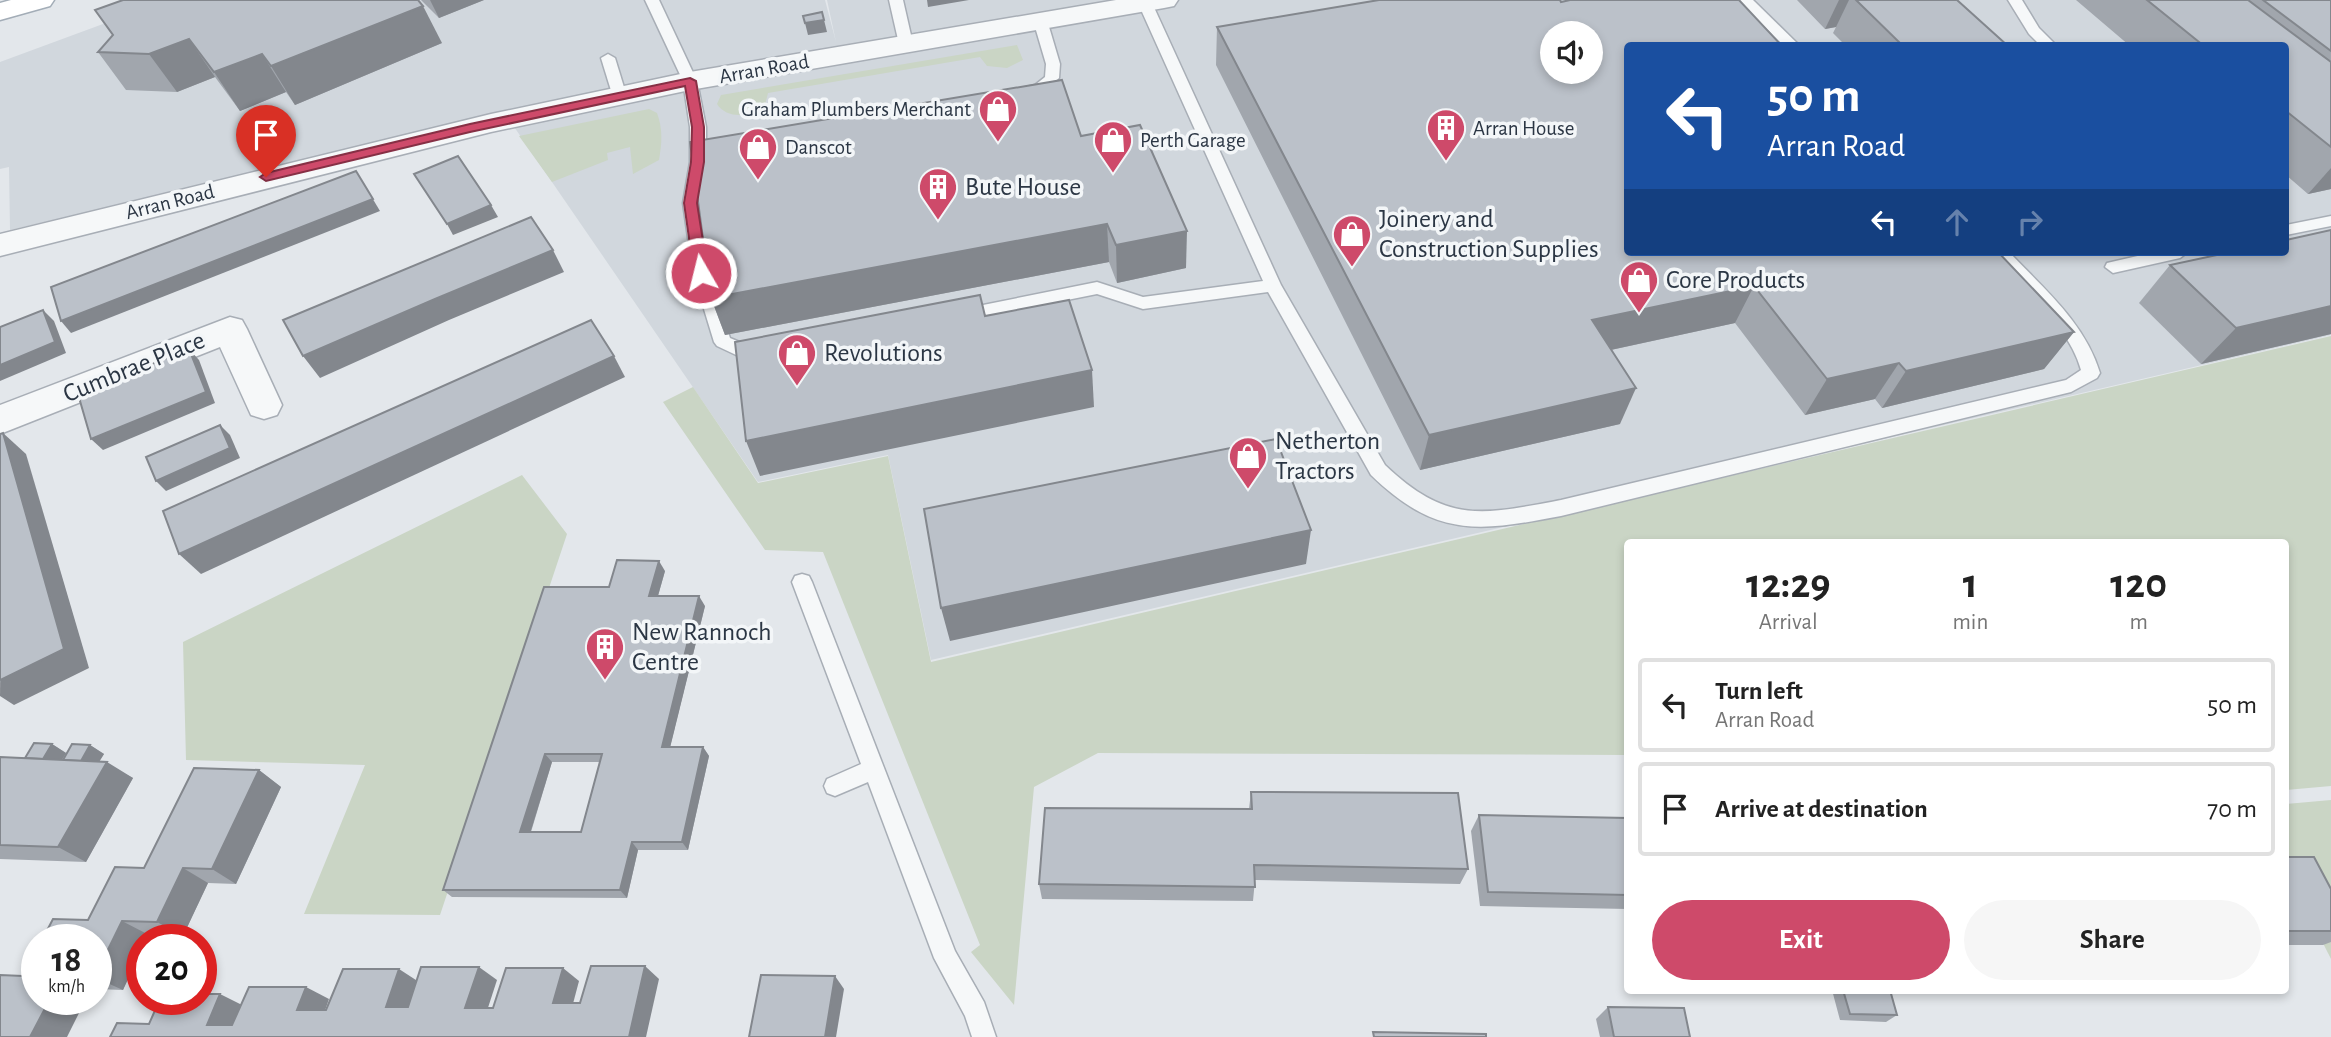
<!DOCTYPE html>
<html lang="en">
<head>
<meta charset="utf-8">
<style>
  :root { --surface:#fff; --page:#f6f6f6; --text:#222; --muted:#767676; --line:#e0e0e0; --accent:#ce4a6a }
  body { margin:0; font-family:"Alegreya Sans",sans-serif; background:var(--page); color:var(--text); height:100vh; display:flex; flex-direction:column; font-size:26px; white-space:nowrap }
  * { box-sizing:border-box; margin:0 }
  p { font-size:23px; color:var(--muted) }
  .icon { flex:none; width:38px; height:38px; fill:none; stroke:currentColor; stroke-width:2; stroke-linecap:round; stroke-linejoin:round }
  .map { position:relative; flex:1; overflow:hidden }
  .panel { position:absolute; left:1624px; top:539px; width:665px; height:455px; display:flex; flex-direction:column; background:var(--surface); border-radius:7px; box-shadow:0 4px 10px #0003 }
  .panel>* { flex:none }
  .guide { position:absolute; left:1624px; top:42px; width:665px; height:214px; border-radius:7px; box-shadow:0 4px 10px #0003; background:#1a4fa0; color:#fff; overflow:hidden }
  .fabs { position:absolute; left:1540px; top:21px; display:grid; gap:14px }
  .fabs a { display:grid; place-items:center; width:63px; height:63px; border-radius:50%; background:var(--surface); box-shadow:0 4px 10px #0003; font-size:35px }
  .speed { position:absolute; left:21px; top:924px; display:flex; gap:14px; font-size:35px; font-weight:700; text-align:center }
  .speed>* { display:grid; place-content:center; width:91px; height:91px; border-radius:50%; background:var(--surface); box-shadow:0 4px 10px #0003; line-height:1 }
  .speed small { font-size:18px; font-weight:400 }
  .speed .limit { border:10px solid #d22; background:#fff; color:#111 }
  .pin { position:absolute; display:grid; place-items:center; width:60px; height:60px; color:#fff; margin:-72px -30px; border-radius:50% 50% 50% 0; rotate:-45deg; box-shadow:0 0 7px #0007 }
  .pin .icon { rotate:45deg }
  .me { position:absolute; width:77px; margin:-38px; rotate:352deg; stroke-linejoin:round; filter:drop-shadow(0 0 5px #0008) }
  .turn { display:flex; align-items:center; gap:24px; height:147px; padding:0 28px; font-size:32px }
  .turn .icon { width:91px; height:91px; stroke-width:2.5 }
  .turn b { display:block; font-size:49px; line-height:60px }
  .lanes { display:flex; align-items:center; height:66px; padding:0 28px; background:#0003; justify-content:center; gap:35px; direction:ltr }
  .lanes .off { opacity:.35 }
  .eta { display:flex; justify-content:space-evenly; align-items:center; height:119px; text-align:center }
  .eta b { font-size:42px; font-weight:700; line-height:49px }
  .action { display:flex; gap:14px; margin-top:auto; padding:14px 28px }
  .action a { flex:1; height:80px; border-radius:42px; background:var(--accent); color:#fff; font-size:28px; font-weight:700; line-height:80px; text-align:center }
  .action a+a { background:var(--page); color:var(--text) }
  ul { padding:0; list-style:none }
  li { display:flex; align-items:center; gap:21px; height:94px; margin:0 14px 10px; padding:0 14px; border:4px solid var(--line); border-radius:7px }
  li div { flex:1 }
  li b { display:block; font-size:26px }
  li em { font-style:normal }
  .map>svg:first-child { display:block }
  .built { fill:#d1d7dd; fill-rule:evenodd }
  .green { fill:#cad5c5 }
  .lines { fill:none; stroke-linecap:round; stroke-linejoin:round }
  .lane-casing { stroke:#a8aeb6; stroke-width:3 }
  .street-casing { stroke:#a8aeb6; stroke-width:3 }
  .primary-casing { stroke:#a3adb7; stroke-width:3 }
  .lane { fill:#f6f8f9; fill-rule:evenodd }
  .street { fill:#f6f8f9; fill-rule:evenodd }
  .primary { fill:#fff; fill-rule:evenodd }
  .wall { fill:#a1a6ad; fill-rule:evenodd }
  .shaded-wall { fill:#83878d }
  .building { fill:#bbc1c9; stroke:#83878d; stroke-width:2; fill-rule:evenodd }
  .route { fill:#ce4a6a; stroke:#863045; stroke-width:2 }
  .labels { text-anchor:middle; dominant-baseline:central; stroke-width:7; stroke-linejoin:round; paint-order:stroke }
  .far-street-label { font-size:21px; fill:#2b3644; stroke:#f3f6f8 }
  .far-poi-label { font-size:21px; fill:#2b3644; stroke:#f3f6f8; text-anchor:start }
  .poi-label { font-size:26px; fill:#2b3644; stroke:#f3f6f8; text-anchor:start }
  .street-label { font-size:26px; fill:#2b3644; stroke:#f3f6f8 }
</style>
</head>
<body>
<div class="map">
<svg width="2331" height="1037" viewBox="0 0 2331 1037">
  <rect width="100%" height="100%" fill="#e3e7eb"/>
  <path class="built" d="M 168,0 L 825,0 L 836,42 L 827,0 L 2331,0 L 2331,335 L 931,660 L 888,455 L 758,482 L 506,115 L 10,230 L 9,167 L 0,169 L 0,62 ZM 1552,33 L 1591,33 L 1591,72 L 1552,72 ZM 1628,46 L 2286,46 L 2286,252 L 1628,252 Z"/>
  <g class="green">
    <path d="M 1017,45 L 1023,60 L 1007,68 L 987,66 L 980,57 L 768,93 L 765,105 C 753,117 727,120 717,104 L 721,95 Z"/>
    <path d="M 649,109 L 657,113 C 663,129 662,143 659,160 L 633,174 L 630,147 L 607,153 L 608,160 L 552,182 L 519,136 Z"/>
    <polygon points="2331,336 2331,786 2286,790 2286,542 1628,542 1627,755 1098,753 1034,787 1014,1005 971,952 980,945 823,552 765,550 663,402 693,387 758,483 888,456 931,662"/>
    <polygon points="522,475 567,534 440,915 304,914 365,765 186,760 183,642"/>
    <polygon points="2331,800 2331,959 2286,870 2286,804"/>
  </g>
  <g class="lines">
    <g class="lane-casing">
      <g id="lane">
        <polygon points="645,0 659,0 697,81 706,127 706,162 699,203 709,273 730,338 763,352 766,357 763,362 751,362 717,346 714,342 693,273 683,203 690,162 690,127 683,81"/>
        <polygon points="889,0 903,0 913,44 911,47 901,47 899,44"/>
        <path d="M 1140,0 L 1152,3 L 1281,285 L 1385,465 C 1447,524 1482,515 1561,500 L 2066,380 L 2081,370 C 2067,319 2018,294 1991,252 L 2009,252 C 2044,289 2085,323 2100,373 L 2097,378 L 2071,392 L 1561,516 C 1478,532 1436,538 1371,475 L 1268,292 L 1143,309 L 1097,294 L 958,322 L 949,316 L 958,310 L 1097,282 L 1143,297 L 1263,281 L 1138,3 Z"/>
        <polygon points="1738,0 1753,0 1800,46 1784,46"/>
        <polygon points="2008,0 2022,0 2039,28 2057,46 2041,46 2029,34"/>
        <polygon points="1040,16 1047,20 1060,64 1059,78 1045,91 1023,97 1016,92 1018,89 1035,85 1045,77 1046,64 1033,20"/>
        <polygon points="608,54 615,58 627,97 625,100 620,102 613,97 601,58"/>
        <polygon points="2331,216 2331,226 2286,235 2286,225"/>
        <polygon points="2155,252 2188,252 2180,258 2113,273 2105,267 2107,263"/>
        <polygon points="802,574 809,576 812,582 955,951 984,1002 996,1037 972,1037 965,1016 934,958 868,782 835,796 827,793 824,786 827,779 861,764 792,582 795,576"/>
      </g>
    </g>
    <g class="street-casing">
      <g id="street">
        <polygon points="1116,0 1178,0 1174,6 1164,8 690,90 491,132 0,256 0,234 491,114 690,72"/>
        <polygon points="230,317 242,320 247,329 282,405 277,415 264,419 251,415 220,347 0,434 0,405"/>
      </g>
    </g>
    <g class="primary-casing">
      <polygon id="primary" points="11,0 54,0 50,6 0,20 0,3"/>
    </g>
    <use href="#lane" class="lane"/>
    <use href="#street" class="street"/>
    <use href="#primary" class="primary"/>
  </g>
  <g class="wall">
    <polygon points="421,0 484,0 439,18"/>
    <polygon points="1797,0 1957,0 2008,46 1846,46 1833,33 1836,27 1825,29"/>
    <polygon points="2076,0 2331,0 2331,189 2308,194 2286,175 2286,46 2130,46"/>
    <polygon points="1561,2 1628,46 2074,332 2044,369 1882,408 1875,399 1805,415 1735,323 1611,350 1620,424 1420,470 1216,65 1217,27"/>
    <polygon points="113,35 442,43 295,105 286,92 240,111 215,77 177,92 126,90 98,52"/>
    <polygon points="1081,136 1186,268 1117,283 1109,262 725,335 711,298"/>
    <polygon points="2331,230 2331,334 2201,364 2139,303 2170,265"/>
    <path d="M 665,571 L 658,596 L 705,606 L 670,747 L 703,747 L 709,756 L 688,850 L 638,850 L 627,898 L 452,897 L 443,890 L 609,587 ZM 552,762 L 600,762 L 581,832 L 531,832 Z"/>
    <polygon points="52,744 66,753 90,745 104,754 99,761 133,778 86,862 0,859 0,757 25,758"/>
    <polygon points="259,770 281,787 236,884 208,883 183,936 149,935 147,940 142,940 123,990 96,989 96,940 88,920"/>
    <polygon points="1251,792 1468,869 1460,884 1255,880 1253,901 1042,899 1039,884 1249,809"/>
    <polygon points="1479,815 1628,818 1628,909 1480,906 1471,831"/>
    <polygon points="2286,857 2331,889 2331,942 2323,945 2286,945"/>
    <polygon points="1832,990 1890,990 1897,1015 1886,1022 1840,1020"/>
    <polygon points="1608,1007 1690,1037 1600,1037 1596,1019"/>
  </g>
  <g class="shaded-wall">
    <polygon points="430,0 484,0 439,18"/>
    <polygon points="927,0 969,0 928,7"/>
    <polygon points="1839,0 1849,0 1836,27 1825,29"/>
    <polygon points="423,6 442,43 295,105 271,66"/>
    <polygon points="824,20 827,32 808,35 805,23"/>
    <polygon points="189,39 215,77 177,92 149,54"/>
    <polygon points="262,54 286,92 240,111 214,72"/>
    <polygon points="2331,168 2331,189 2308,194"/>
    <polygon points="356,171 380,211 71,333 61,321"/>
    <polygon points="491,205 498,217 453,235 447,224"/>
    <polygon points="1107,224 1109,262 725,335 711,298"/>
    <polygon points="1187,231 1186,268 1117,283 1116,245"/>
    <polygon points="553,250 564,272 449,320 320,378 303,356 435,299"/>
    <polygon points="1754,286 1735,323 1578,357 1592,320"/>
    <polygon points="2331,306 2331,334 2201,364 2236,328"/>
    <polygon points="43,310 54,321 66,353 0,381 0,365"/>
    <polygon points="2074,332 2044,369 1882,408 1906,371"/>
    <polygon points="189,349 199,360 215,403 103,450 91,439"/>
    <polygon points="614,356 625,377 201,574 179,554"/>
    <polygon points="1899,363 1875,399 1805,415 1827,379"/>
    <polygon points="1092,370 1094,407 760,476 746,441"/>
    <polygon points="1636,388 1620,424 1420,470 1429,435"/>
    <polygon points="220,425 230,435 240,458 166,491 156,481"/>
    <polygon points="3,433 26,454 89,668 14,705 0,696"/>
    <polygon points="1311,530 1306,564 950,641 941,608"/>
    <polygon points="659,561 665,571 655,606 649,596"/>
    <polygon points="699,596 705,606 668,756 662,747"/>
    <polygon points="52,744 66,753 55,771 41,762"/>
    <polygon points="90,745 104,754 93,772 79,764"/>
    <polygon points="703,747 709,756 688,850 682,842"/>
    <polygon points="545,754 552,762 528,840 520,832"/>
    <polygon points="107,762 133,778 86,862 58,847"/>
    <polygon points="259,770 281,787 236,884 212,869"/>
    <polygon points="632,842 638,850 627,898 620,890"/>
    <polygon points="183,868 208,883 183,936 157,922"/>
    <polygon points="122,921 149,935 147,940 142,940 142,950 123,990 96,978 96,974"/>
    <polygon points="645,966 659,979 646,1037 629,1037"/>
    <polygon points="479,967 497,980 484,1020 465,1008"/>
    <polygon points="563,968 579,981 570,1015 553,1003"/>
    <polygon points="399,969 419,982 407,1019 386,1007"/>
    <polygon points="835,976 844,989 836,1037 825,1037"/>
    <polygon points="306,987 329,999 321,1022 297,1010"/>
    <polygon points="220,994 246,1007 233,1037 207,1025"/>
    <polygon points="50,999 86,999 67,1037 30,1037"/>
  </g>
  <g class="building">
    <polygon points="123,0 418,0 423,6 271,66 262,54 214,72 189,39 149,54 98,52 113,35 95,10"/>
    <path d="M 1379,0 L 1560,0 L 1561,2 L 1570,0 L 1739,0 L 1782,46 L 1628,46 L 1628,252 L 1998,252 L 2074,332 L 1906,371 L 1899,363 L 1827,379 L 1754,286 L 1592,320 L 1636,388 L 1429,435 L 1217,27 ZM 1552,33 L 1591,33 L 1591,72 L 1552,72 Z"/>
    <polygon points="1856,0 1957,0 2008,46 1903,46"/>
    <polygon points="2147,0 2248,0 2331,62 2331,147 2286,111 2286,46 2204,46"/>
    <polygon points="2263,0 2331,0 2331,51"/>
    <polygon points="822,12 824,20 805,23 803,16"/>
    <polygon points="1062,80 1081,136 1140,125 1187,231 1116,245 1107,224 711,298 690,142"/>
    <polygon points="458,156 491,205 447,224 414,174"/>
    <polygon points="356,171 373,199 61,321 51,287"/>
    <polygon points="531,217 553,250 435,299 303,356 283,320"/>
    <polygon points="2331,230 2331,306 2236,328 2170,265 2231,252 2286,252 2286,240"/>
    <polygon points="980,295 985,316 1069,300 1092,370 746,441 735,342"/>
    <polygon points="43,310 55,342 0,365 0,327"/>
    <polygon points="591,320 614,356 179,554 163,511"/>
    <polygon points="189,349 206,392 91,439 78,394"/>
    <polygon points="220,425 230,448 156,481 146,457"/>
    <polygon points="3,433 64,649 0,680 0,434"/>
    <polygon points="1276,439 1311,530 941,608 924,509"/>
    <path d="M 617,560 L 659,561 L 649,596 L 699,596 L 662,747 L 703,747 L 682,842 L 632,842 L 620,890 L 443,890 L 544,587 L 609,587 ZM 545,754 L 602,754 L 581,832 L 520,832 Z"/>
    <polygon points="34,743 52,744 43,759 25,758"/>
    <polygon points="72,744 90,745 81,761 63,760"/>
    <polygon points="0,757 107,762 58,847 0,845"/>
    <polygon points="194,768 259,770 212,869 183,868 157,922 122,921 96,974 96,940 42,940 53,919 88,920 115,867 144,868"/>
    <polygon points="1251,792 1458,793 1468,869 1254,865 1255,887 1039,884 1045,808 1252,809"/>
    <polygon points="1479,815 1628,818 1628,895 1488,892"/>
    <polygon points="2286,857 2314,857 2331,889 2331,931 2286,931"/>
    <polygon points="37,949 37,999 50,999 30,1037 0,1037 0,975 23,976"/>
    <polygon points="591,966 645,966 629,1037 110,1037 117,1023 149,1024 160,999 201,999 201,994 220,994 207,1025 232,1025 249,987 306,987 297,1010 326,1010 343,969 399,969 386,1007 408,1007 421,967 479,967 465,1008 493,1008 506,968 563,968 553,1003 580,1003"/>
    <polygon points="761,975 835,976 825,1037 749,1037"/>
    <polygon points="1843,990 1890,990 1897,1015 1850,1014"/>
    <polygon points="1608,1007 1684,1008 1690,1037 1614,1037"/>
    <polygon points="1373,1032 1486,1034 1486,1037 1374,1037"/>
  </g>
  <polygon class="route" points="690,78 696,81 704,127 704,162 697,203 708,273 701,278 694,273 684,203 691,162 692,127 685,86 470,132 266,181 260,177 266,173 470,124"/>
  <defs>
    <g id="shop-pin" transform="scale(2.0125)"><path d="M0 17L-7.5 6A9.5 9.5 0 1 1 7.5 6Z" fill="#ce4a6a" stroke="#f3f6f8"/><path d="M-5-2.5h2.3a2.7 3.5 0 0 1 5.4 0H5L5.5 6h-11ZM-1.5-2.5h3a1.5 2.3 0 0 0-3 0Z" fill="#fff"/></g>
    <g id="building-pin" transform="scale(2.0125)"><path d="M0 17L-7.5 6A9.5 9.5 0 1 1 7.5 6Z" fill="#ce4a6a" stroke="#f3f6f8"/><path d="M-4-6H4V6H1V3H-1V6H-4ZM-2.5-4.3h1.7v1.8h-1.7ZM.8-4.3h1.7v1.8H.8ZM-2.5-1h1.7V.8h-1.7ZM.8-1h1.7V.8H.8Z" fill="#fff"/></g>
  </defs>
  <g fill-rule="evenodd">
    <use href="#shop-pin" x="998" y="109"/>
    <use href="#building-pin" x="1446" y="128"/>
    <use href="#shop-pin" x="1113" y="140"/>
    <use href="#shop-pin" x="758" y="147"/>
    <use href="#building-pin" x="938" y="187"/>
    <use href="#shop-pin" x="1352" y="234"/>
    <use href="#shop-pin" x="1639" y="280"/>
    <use href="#shop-pin" x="797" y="353"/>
    <use href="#shop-pin" x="1248" y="456"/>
    <use href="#building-pin" x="605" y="647"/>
  </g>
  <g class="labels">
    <g class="far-street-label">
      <text transform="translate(764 69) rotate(-10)">Arran Road</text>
      <text transform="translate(170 202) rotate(-14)">Arran Road</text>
    </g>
    <g class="far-poi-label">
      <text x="971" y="109" text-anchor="end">Graham Plumbers Merchant</text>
      <text x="1473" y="128">Arran House</text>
      <text x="1140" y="140">Perth Garage</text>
      <text x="785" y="147">Danscot</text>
    </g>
    <g class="poi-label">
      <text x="965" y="187">Bute House</text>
      <text x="1379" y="219">Joinery and<tspan x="1379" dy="30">Construction Supplies</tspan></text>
      <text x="1666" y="280">Core Products</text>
      <text x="824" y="353">Revolutions</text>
      <text x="1275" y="441">Netherton<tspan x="1275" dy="30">Tractors</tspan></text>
      <text x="632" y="632">New Rannoch<tspan x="632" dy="30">Centre</tspan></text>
    </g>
    <g class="street-label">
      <text transform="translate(134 367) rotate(-22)">Cumbrae Place</text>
    </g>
  </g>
</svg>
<div class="fabs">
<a><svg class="icon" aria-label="sound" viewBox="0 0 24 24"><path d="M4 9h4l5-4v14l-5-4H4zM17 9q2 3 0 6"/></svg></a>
</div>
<div class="speed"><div>18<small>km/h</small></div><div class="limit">20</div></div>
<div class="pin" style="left:266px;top:177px;background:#d93025"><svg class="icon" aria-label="arrive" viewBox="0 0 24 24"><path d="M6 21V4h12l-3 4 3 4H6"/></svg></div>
<svg class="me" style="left:701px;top:273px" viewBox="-20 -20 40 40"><circle r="17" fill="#ce4a6a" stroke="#fff" stroke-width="3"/><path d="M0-11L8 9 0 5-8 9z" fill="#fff"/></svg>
<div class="guide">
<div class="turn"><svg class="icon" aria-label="left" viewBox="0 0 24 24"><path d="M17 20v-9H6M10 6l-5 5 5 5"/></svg><div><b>50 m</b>Arran Road</div></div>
<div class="lanes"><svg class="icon" aria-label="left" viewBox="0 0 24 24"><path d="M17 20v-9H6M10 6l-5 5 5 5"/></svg><svg class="icon off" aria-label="ahead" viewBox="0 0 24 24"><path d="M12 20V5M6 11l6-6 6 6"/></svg><svg class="icon off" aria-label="right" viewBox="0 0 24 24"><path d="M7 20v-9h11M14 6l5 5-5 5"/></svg></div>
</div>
<section class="panel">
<div class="eta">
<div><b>12:29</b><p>Arrival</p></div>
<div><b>1</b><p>min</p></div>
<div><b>120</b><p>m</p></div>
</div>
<ul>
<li><svg class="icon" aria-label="left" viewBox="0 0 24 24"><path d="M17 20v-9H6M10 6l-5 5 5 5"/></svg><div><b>Turn left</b><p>Arran Road</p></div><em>50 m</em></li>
<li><svg class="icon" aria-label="arrive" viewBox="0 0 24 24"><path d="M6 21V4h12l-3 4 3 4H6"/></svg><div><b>Arrive at destination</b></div><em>70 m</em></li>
</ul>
<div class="action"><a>Exit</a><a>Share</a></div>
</section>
</div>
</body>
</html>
